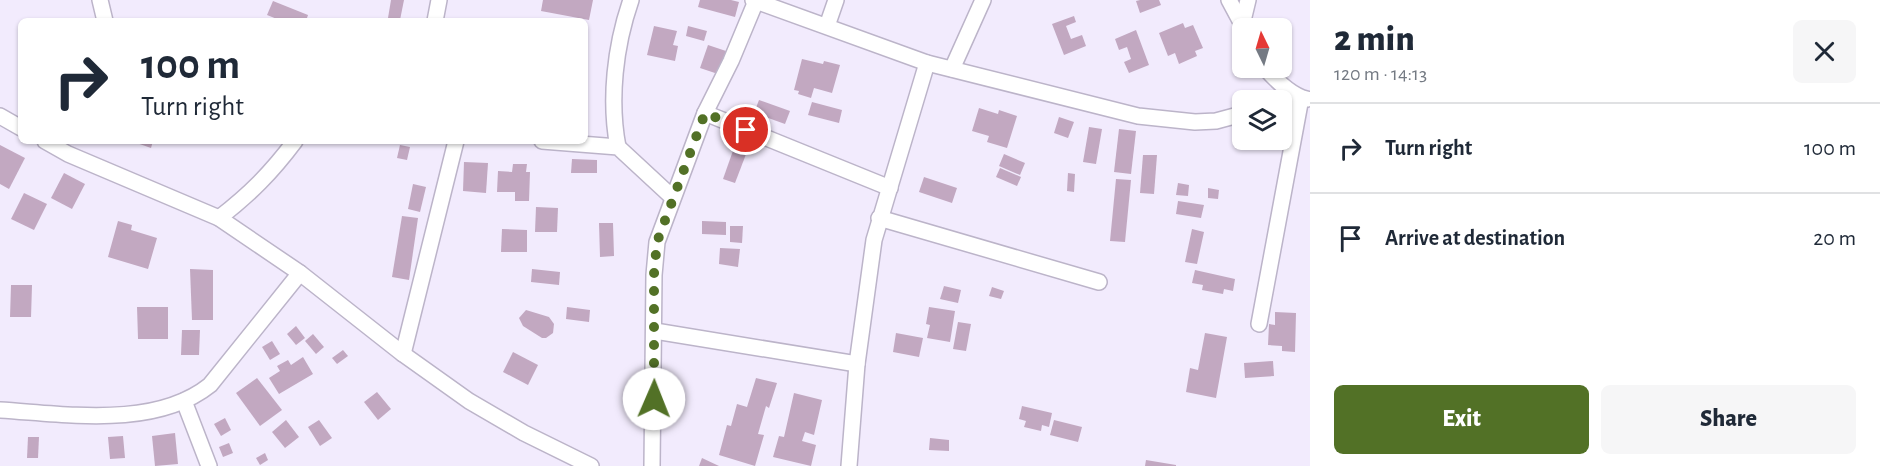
<!DOCTYPE html>
<html lang="en">
<head>
<meta charset="utf-8">
<style>
  :root { --surface:#fff; --page:#f6f6f7; --text:#1f2937; --muted:#747a83; --line:#e0e1e3; --accent:#527126 }
  body { margin:0; font-family:"Alegreya Sans",sans-serif; background:var(--page); color:var(--text); height:100vh; display:flex; flex-direction:column; font-size:22px; white-space:nowrap }
  * { box-sizing:border-box; margin:0 }
  p { font-size:20px; color:var(--muted) }
  .icon { flex:none; width:33px; height:33px; fill:none; stroke:currentColor; stroke-width:2; stroke-linecap:round; stroke-linejoin:round }
  .map { position:relative; flex:1; overflow:hidden }
  .sheet { display:flex; flex-direction:column; background:var(--surface); width:570px }
  .sheet>* { flex:none }
  .hud { position:absolute; left:18px; top:18px; width:570px; height:126px; border-radius:9px; box-shadow:0 2px 4px #0004; background:#fff; color:var(--text); overflow:hidden }
  .needle { width:39px; rotate:355deg }
  .tools { position:absolute; left:1232px; top:18px; display:grid; gap:12px }
  .tools a { display:grid; place-items:center; width:60px; height:60px; border-radius:9px; background:var(--surface); box-shadow:0 2px 4px #0004; font-size:30px }
  .pin { position:absolute; display:grid; place-items:center; width:51px; height:51px; color:#fff; margin:-26px; border:3px solid #fff; border-radius:50%; box-shadow:0 2px 6px #0007 }
  .me { position:absolute; width:66px; margin:-33px; rotate:1deg; stroke-linejoin:round; filter:drop-shadow(0 0 4px #0008) }
  .turn { display:flex; align-items:center; gap:21px; height:126px; padding:0 24px; font-size:27px }
  .turn .icon { width:78px; height:78px; stroke-width:2.5 }
  .turn b { display:block; font-size:42px; line-height:51px }
  .round { display:grid; place-items:center; flex:none; width:63px; height:63px; border-radius:9px; background:var(--page) }
  .summary { display:flex; align-items:center; justify-content:space-between; height:102px; padding:0 24px }
  h1 { font-size:36px; font-weight:800; line-height:45px }
  .action { display:flex; gap:12px; margin-top:auto; padding:12px 24px }
  .action a { flex:1; height:69px; border-radius:9px; background:var(--accent); color:#fff; font-size:24px; font-weight:800; line-height:69px; text-align:center }
  .action a+a { background:var(--page); color:var(--text) }
  ul { padding:0; list-style:none }
  li { display:flex; align-items:center; gap:18px; height:90px; padding:0 24px; border-top:2px solid var(--line) }
  li div { flex:1 }
  li b { display:block; font-size:22px }
  li em { font-style:normal }
  main { display:flex; flex:1; min-height:0 }
  .map>svg:first-child { display:block }
  .building { fill:#c2a8c1 }
  .lines { fill:none; stroke-linecap:round; stroke-linejoin:round }
  .street-casing { stroke:#bcb4c9; stroke-width:18 }
  .street { stroke:#fff; stroke-width:15 }
  .route { stroke:#527126; stroke-width:10; stroke-dasharray:0 18 }
</style>
</head>
<body>
<main>
<div class="map">
<svg width="1310" height="466" viewBox="0 0 1310 466">
  <rect width="100%" height="100%" fill="#f2ebfd"/>
  <g class="building">
    <polygon points="391,0 404,0 400,20 388,18"/>
    <polygon points="543,0 593,0 589,20 541,11"/>
    <polygon points="700,0 731,0 739,2 735,17 698,7"/>
    <polygon points="1140,0 1159,0 1161,5 1140,13 1136,1"/>
    <polygon points="273,1 308,15 306,21 282,21 267,15"/>
    <polygon points="1074,16 1076,22 1066,26 1071,39 1082,35 1086,46 1064,55 1052,24"/>
    <polygon points="1183,23 1185,28 1193,25 1203,48 1195,51 1197,56 1179,64 1175,53 1168,56 1159,33"/>
    <polygon points="654,26 677,31 673,45 678,46 675,61 647,55"/>
    <polygon points="688,26 707,31 704,41 686,36"/>
    <polygon points="1136,30 1149,65 1129,73 1124,62 1131,59 1127,47 1119,50 1115,39"/>
    <polygon points="708,45 726,51 718,74 700,68"/>
    <polygon points="802,59 823,64 824,61 840,65 832,93 814,88 811,98 798,94 799,91 794,90"/>
    <polygon points="759,100 790,111 785,124 754,113"/>
    <polygon points="812,102 842,110 839,123 808,115"/>
    <polygon points="979,108 998,114 999,110 1017,116 1007,148 987,142 989,136 972,131"/>
    <polygon points="1059,117 1074,122 1068,138 1054,133"/>
    <polygon points="1089,127 1102,129 1096,164 1083,162"/>
    <polygon points="1119,129 1136,131 1131,174 1114,172"/>
    <polygon points="131,141 153,141 151,148"/>
    <polygon points="0,145 25,158 9,189 0,184"/>
    <polygon points="400,145 410,147 407,160 397,158"/>
    <polygon points="735,145 748,149 735,183 723,179"/>
    <polygon points="1004,154 1025,163 1020,175 999,166"/>
    <polygon points="1143,155 1157,155 1154,194 1140,193"/>
    <polygon points="572,159 597,160 597,173 571,173"/>
    <polygon points="464,162 488,163 486,193 463,191"/>
    <polygon points="513,164 527,164 526,172 530,172 529,201 515,201 515,192 497,192 498,171 512,172"/>
    <polygon points="1000,168 1021,177 1017,186 996,177"/>
    <polygon points="64,173 85,184 72,209 51,198"/>
    <polygon points="1068,173 1075,174 1074,192 1067,191"/>
    <polygon points="924,177 957,188 952,203 919,192"/>
    <polygon points="1116,179 1131,180 1125,242 1110,241"/>
    <polygon points="1178,183 1189,185 1188,196 1176,195"/>
    <polygon points="413,184 426,187 420,212 408,209"/>
    <polygon points="1208,188 1219,190 1218,199 1208,198"/>
    <polygon points="24,193 47,204 34,230 11,219"/>
    <polygon points="1178,201 1204,205 1201,218 1176,214"/>
    <polygon points="536,207 558,208 557,232 535,232"/>
    <polygon points="402,216 418,218 409,280 392,277"/>
    <polygon points="118,221 132,225 131,230 157,238 148,269 108,257"/>
    <polygon points="702,221 726,222 726,235 702,234"/>
    <polygon points="599,223 613,223 614,256 600,257"/>
    <polygon points="730,226 743,226 742,243 730,242"/>
    <polygon points="502,229 527,230 527,252 501,252"/>
    <polygon points="1192,229 1204,232 1197,264 1185,262"/>
    <polygon points="720,248 740,249 738,267 719,264"/>
    <polygon points="190,269 213,270 213,320 192,320"/>
    <polygon points="532,269 560,272 559,285 531,282"/>
    <polygon points="1195,270 1235,279 1233,291 1224,289 1223,294 1202,290 1203,285 1192,283"/>
    <polygon points="11,285 32,285 31,317 10,317"/>
    <polygon points="944,286 961,290 958,303 940,299"/>
    <polygon points="992,287 1004,291 1001,299 989,296"/>
    <polygon points="137,307 168,307 168,339 138,339"/>
    <polygon points="567,307 590,310 589,322 566,319"/>
    <polygon points="929,307 955,311 950,342 927,338 930,325 926,324"/>
    <polygon points="526,310 549,317 554,324 553,333 546,338 542,338 523,326 519,318"/>
    <polygon points="1275,312 1296,313 1295,352 1282,351 1282,346 1268,345 1269,324 1275,325"/>
    <polygon points="958,322 971,324 966,351 953,349"/>
    <polygon points="296,326 305,338 296,345 287,334"/>
    <polygon points="182,330 200,330 199,355 181,355"/>
    <polygon points="896,333 923,338 919,357 893,352"/>
    <polygon points="1205,333 1227,337 1216,398 1186,392 1190,368 1198,370"/>
    <polygon points="313,334 324,347 316,354 305,341"/>
    <polygon points="272,341 280,354 270,360 262,347"/>
    <polygon points="343,350 348,356 337,364 332,358"/>
    <polygon points="513,352 538,365 528,385 503,372"/>
    <polygon points="303,357 313,374 279,394 269,378 280,371 277,366 288,360 291,365"/>
    <polygon points="1273,361 1274,376 1245,378 1244,363"/>
    <polygon points="257,378 282,410 260,426 236,393"/>
    <polygon points="756,378 777,383 769,408 766,406 758,434 764,435 755,466 719,455 727,425 731,426 737,404 747,407"/>
    <polygon points="377,392 391,409 378,420 364,402"/>
    <polygon points="794,393 822,400 814,435 805,432 802,441 816,445 811,466 773,457 779,436 784,437"/>
    <polygon points="1022,406 1052,413 1049,427 1042,425 1041,431 1024,427 1026,421 1019,419"/>
    <polygon points="225,418 231,430 221,436 214,424"/>
    <polygon points="286,420 299,437 285,448 272,432"/>
    <polygon points="319,420 332,438 320,446 308,427"/>
    <polygon points="1054,420 1082,427 1078,442 1050,435"/>
    <polygon points="175,433 178,464 155,466 152,436"/>
    <polygon points="123,436 125,458 110,459 108,437"/>
    <polygon points="28,437 39,437 38,458 27,458"/>
    <polygon points="930,438 949,440 949,451 929,450"/>
    <polygon points="229,443 233,453 223,457 219,447"/>
    <polygon points="265,453 268,460 260,465 256,458"/>
    <polygon points="702,458 719,466 699,466"/>
    <polygon points="1146,460 1176,465 1176,466 1145,466"/>
  </g>
  <g class="lines">
    <g class="street-casing">
      <g id="street">
        <polyline points="100,0 105,21"/>
        <polyline points="753,0 927,63 1138,116 1195,122 1216,121 1242,114"/>
        <polyline points="1229,0 1244,28"/>
        <polyline points="435,21 439,0"/>
        <polyline points="1242,25 1248,0"/>
        <polyline points="827,26 836,0"/>
        <path d="M 1265,68 C 1275,79 1291,96 1307,99"/>
        <polyline points="952,69 983,0"/>
        <polyline points="705,113 890,188"/>
        <polyline points="0,116 21,128"/>
        <polyline points="45,141 68,154 219,218 300,273 403,354 469,401 524,433 591,466"/>
        <polyline points="542,141 618,147 672,197"/>
        <path d="M 618,147 C 609,100 615,46 631,0"/>
        <path d="M 219,218 C 250,194 271,173 295,141"/>
        <polyline points="879,218 1099,282"/>
        <polyline points="1259,324 1301,98 1281,103"/>
        <polyline points="655,331 857,364"/>
        <polyline points="403,354 456,141"/>
        <polyline points="184,401 209,466"/>
        <path d="M 0,410 C 66,414 155,429 210,385 L 300,273"/>
        <polyline points="652,466 654,275 657,242 705,113 731,61 756,1"/>
        <polyline points="849,466 857,364 874,240 927,63"/>
      </g>
    </g>
    <use href="#street" class="street"/>
  </g>
  <g class="lines">
    <polyline class="route" points="654,399 654,274 657,242 705,113 746,130"/>
  </g>
</svg>
<div class="tools">
<a><svg class="needle" viewBox="-14 -14 28 28"><path d="M0-13l5 13h-10z" fill="#e53935"/><path d="M0 13l5-13h-10z" fill="#747a83"/></svg></a>
<a><svg class="icon" aria-label="layers" viewBox="0 0 24 24"><path d="M12 4l9 5-9 5-9-5zM3 14l9 5 9-5"/></svg></a>
</div>
<div class="pin" style="left:746px;top:130px;background:#d93025"><svg class="icon" aria-label="arrive" viewBox="0 0 24 24"><path d="M6 21V4h12l-3 4 3 4H6"/></svg></div>
<svg class="me" style="left:654px;top:399px" viewBox="-20 -20 40 40"><circle r="19" fill="#fff"/><path d="M0-13L10 11 0 6-10 11z" fill="#527126"/></svg>
<div class="hud">
<div class="turn"><svg class="icon" aria-label="right" viewBox="0 0 24 24"><path d="M7 20v-9h11M14 6l5 5-5 5"/></svg><div><b>100 m</b>Turn right</div></div>
</div>
</div>
<section class="sheet">
<div class="summary"><div><h1>2 min</h1><p>120 m · 14:13</p></div><a class="round"><svg class="icon" aria-label="close" viewBox="0 0 24 24"><path d="M6 6l12 12M18 6L6 18"/></svg></a></div>
<ul>
<li><svg class="icon" aria-label="right" viewBox="0 0 24 24"><path d="M7 20v-9h11M14 6l5 5-5 5"/></svg><div><b>Turn right</b></div><em>100 m</em></li>
<li><svg class="icon" aria-label="arrive" viewBox="0 0 24 24"><path d="M6 21V4h12l-3 4 3 4H6"/></svg><div><b>Arrive at destination</b></div><em>20 m</em></li>
</ul>
<div class="action"><a>Exit</a><a>Share</a></div>
</section>
</main>
</body>
</html>
